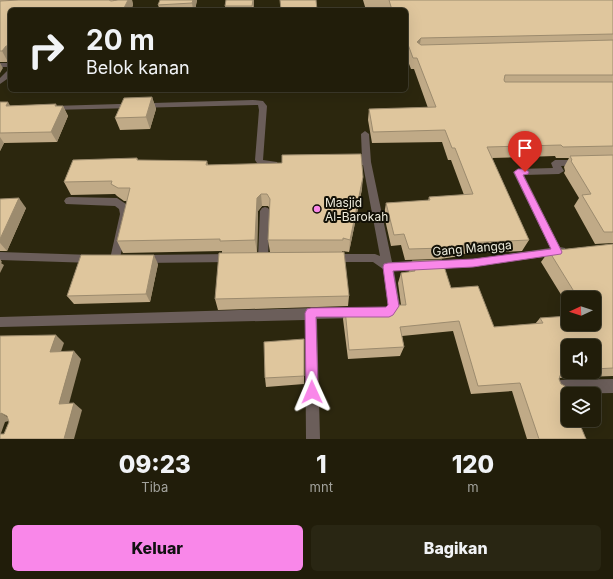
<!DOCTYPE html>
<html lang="id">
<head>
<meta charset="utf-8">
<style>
  :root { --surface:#211d0a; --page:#292613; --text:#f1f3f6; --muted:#a2a29c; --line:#3e3b2b; --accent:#f987e9 }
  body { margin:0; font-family:Inter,sans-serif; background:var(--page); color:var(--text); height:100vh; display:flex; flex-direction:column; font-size:15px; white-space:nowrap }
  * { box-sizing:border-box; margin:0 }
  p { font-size:13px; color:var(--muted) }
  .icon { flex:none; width:22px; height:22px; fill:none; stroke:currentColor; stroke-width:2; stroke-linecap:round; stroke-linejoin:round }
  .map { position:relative; height:439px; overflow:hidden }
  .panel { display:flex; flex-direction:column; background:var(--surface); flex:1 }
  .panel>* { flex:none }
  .hud { position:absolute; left:8px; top:8px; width:400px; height:84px; border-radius:6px; box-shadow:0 4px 16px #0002,0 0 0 1px var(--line); background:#211d0a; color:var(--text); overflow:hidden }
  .needle { width:26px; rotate:267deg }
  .buttons { position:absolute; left:561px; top:291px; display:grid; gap:8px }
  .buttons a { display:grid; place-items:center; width:40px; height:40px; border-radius:6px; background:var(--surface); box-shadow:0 4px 16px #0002,0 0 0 1px var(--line); font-size:20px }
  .pin { position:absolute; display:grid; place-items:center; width:34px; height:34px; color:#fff; margin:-41px -17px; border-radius:50% 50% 50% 0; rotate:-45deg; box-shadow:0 0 4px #0007 }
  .pin .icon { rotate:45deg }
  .me { position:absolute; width:44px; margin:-22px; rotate:359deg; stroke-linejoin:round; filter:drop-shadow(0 0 3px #0008) }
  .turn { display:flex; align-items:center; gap:14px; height:84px; padding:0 12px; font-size:18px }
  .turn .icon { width:52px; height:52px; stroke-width:2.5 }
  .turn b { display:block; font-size:28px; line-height:34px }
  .eta { display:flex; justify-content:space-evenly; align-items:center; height:68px; text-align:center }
  .eta b { font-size:24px; font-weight:800; line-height:28px }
  .action { display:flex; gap:8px; margin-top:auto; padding:8px 12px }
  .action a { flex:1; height:46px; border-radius:6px; background:var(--accent); color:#111; font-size:16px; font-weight:800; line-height:46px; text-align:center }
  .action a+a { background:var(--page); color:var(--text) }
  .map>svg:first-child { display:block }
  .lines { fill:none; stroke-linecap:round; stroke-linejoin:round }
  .minor { fill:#6b5e5a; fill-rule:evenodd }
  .wall { fill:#c0aa87; fill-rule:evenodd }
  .shaded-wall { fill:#9c8b6e }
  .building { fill:#dfc69d; stroke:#9c8b6e }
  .route { fill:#f987e9; stroke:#a25897 }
  .poi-dot { fill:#f987e9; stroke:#121006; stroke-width:1.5 }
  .labels { text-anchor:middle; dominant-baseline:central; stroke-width:4; stroke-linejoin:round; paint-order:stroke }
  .poi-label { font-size:12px; fill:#eeecdd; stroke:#121006; text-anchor:start }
  .street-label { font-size:12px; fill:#eeecdd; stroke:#121006 }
</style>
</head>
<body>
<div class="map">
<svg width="613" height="439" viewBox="0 0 613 439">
  <rect width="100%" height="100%" fill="#2c270e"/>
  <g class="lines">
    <g class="minor">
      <rect x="0" y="63" width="10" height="4"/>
      <polygon points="7,71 10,71 10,77 0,84 0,78"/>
      <path d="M 253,100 L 263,101 L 267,106 L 263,160 L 277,162 L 278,164 L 277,166 C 267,169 260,169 255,160 L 259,110 L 258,105 L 52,110 L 48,108 L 52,106 Z"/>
      <path d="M 365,131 L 369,134 L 371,162 L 392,262 L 473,259 L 550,248 L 513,172 L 518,169 L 553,168 L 551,163 L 555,160 L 580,160 L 583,161 L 584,163 L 583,165 L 561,166 L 564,171 L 559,174 L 524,175 L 560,247 L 565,248 L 566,251 L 565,254 L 473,267 L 394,271 L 400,306 C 395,316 387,320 377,316 L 375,312 L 377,308 L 386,307 L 388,305 L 383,269 L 373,262 L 331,262 L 327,261 L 326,258 L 327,255 L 331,254 L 375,254 L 380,256 L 363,165 L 350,165 L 346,162 L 350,159 L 362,159 L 361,134 Z"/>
      <polygon points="69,197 117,198 126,204 130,214 119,262 115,263 111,262 110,259 120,214 119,209 115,206 66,204 64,201 66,198"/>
      <polygon points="265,207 268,208 270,211 268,258 267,261 263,262 259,261 258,258 260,211 262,208"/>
      <polygon points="0,252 93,255 97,256 98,259 97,262 93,263 0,260"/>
      <polygon points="231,254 235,255 236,258 235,261 231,262 143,263 139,262 138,259 139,256 143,255"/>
      <polygon points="311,308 357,308 361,309 363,313 361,317 357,318 317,319 320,439 306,439 305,320 0,327 0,317"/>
      <polygon points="613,379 613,393 558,394 553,392 551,387 553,382 558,380"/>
    </g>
  </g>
  <g class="wall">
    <polygon points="0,0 113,0 114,1 118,0 132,0 133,5 131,10 10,10 10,59 8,62 0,62"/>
    <polygon points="197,0 195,10 160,10 158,5"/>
    <polygon points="254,0 254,10 226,10 225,6"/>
    <polygon points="363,0 613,0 613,243 595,244 574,206 579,198 564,173 565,171 564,167 569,158 556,158 555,156 492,158 529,240 522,251 461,254 460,256 440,259 405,260 401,245 391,246 384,215 386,203 428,201 429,197 464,195 451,160 448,160 442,142 372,143 368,120 369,109 428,108 414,69 411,69 406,56 406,10 366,10"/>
    <polygon points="178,90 204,90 178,91"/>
    <polygon points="152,97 156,109 150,129 120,130 115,118"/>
    <polygon points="0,102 10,106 56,104 56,106 63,106 68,116 57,142 4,143 0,151"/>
    <polygon points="137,158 138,160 207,161 208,165 362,189 349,252 342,251 349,296 348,306 218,310 215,299 270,252 268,240 270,209 268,206 262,206 258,211 257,253 222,253 222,251 123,253 117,241 127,201 124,201 117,196 115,194 71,195 64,182"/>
    <polygon points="0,199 26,208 7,251 0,251"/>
    <path d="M 613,244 L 613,376 L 559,378 L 559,379 L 586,439 L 527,439 L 512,391 L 471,394 L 453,331 L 402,336 L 404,347 L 400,356 L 348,359 L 343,319 L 345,309 L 392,308 L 401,305 L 398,283 L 401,273 L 409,272 L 412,261 L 451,288 L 494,327 L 535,324 L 540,318 L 594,324 L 594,298 L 568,298 L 568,306 L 541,262 L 549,251 ZM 568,346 L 594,346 L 594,372 L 568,372 Z"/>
    <polygon points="158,264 150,302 74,304 67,296"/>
    <polygon points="304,339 304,384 266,387 265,378"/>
  </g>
  <g class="shaded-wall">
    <polygon points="128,0 132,0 133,5 131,10 123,10"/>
    <polygon points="193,0 197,0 195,10 193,10 192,3"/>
    <rect x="253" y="0" width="1" height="10"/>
    <polygon points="421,38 419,50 417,42"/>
    <polygon points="6,46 10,53 10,59 8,62 2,51"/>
    <polygon points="0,63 3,68 0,73"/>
    <polygon points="152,97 156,109 150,129 146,117"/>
    <polygon points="8,102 14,112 6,106"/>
    <polygon points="56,104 60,113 63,106 68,116 57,142 51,132 55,106"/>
    <polygon points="0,137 4,143 0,151"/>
    <polygon points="363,177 362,189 349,252 350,240"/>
    <polygon points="261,194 262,206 258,211 257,253 255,240 257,198"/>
    <polygon points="19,198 26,208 7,251 0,243 0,239"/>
    <polygon points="154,255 158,264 150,302 146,294"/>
    <polygon points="0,259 2,262 1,263 4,265 0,273"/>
    <polygon points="56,335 64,343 58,360 50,352"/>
    <polygon points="74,351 81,359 67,411 59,404"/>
    <polygon points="568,370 558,378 561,373"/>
    <polygon points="74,403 82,410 74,439 64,439"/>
    <polygon points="1,413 12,420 5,422 0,436 0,414"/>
  </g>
  <g class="building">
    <polygon points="19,0 109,0 111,1 118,0 128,0 123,10 10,10 10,46 6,46 2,51 0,51 0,1"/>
    <polygon points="160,0 193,0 192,3 158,5"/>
    <polygon points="226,0 253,0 252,6 225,6"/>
    <polygon points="280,0 316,0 317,10 281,10"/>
    <polygon points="389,0 613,0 613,34 421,38 417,42 421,45 613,40 613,75 505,75 504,80 505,82 613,82 613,146 563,147 561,145 487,147 529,240 464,243 465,245 444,248 409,249 404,234 394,235 386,203 430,200 429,197 473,194 455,148 452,148 445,130 373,132 369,109 436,107 417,58 413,58 406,39 406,10 392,10"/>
    <polygon points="152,97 146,117 115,118 124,98"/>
    <polygon points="0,102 8,102 6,106 56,104 55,106 63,106 51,132 0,133"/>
    <polygon points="361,154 363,177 350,240 343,238 343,240 268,240 270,199 267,194 261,194 257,198 255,240 220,241 220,239 117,241 130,188 118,188 111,184 112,181 64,182 73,160 137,158 137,160 207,161 206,165 282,163 282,155"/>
    <polygon points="613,155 613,232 604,232 582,195 591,194 571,161 572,160 570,156"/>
    <polygon points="19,198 0,239 0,199"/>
    <polygon points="613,244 613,368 594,369 594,346 568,346 568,370 561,373 559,379 561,384 565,386 568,394 568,420 578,420 586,439 539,439 520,383 478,386 459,321 400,327 404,347 349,350 345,309 392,308 398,305 406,305 401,273 415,271 412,261 442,260 451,288 478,286 494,327 543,323 540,318 568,316 568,324 594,324 594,298 578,298 549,251"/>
    <polygon points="344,252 349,296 215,299 219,253"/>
    <polygon points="81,255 154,255 146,294 67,296"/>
    <polygon points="56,335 50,352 74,351 59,404 74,403 64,439 0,439 0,434 4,434 9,422 7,416 1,413 0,414 0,336"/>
    <polygon points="304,339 304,376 265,378 264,342"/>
  </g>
  <polygon class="route" points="518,169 525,169 529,172 528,174 523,175 562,252 561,254 473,267 393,271 399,306 393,315 389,317 316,317 318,392 316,396 312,398 308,396 306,392 305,313 307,309 311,308 386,307 388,305 383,267 384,264 388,263 473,259 551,249 514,172"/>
  <circle class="poi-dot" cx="317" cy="209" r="4"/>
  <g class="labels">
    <g class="poi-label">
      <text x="325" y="202">Masjid<tspan x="325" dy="14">Al-Barokah</tspan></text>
    </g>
    <g class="street-label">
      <text transform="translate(472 248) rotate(-5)">Gang Mangga</text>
    </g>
  </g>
</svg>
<div class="buttons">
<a><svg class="needle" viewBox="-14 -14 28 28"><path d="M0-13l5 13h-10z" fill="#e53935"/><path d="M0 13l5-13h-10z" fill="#a2a29c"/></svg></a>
<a><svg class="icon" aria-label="sound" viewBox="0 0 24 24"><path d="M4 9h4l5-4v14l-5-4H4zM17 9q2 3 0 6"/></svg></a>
<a><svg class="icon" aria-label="layers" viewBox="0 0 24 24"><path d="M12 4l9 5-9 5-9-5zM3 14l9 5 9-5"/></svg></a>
</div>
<div class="pin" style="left:525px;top:172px;background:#d93025"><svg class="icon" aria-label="arrive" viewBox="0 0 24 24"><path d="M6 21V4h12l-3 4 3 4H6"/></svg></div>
<svg class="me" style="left:312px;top:392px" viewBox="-20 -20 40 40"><path d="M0-17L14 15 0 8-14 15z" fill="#f987e9" stroke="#fff" stroke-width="4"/></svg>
<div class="hud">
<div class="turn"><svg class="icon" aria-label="right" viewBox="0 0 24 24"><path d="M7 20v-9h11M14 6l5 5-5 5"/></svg><div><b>20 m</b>Belok kanan</div></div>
</div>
</div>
<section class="panel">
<div class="eta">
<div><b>09:23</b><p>Tiba</p></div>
<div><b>1</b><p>mnt</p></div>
<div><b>120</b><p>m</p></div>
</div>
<div class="action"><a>Keluar</a><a>Bagikan</a></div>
</section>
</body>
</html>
